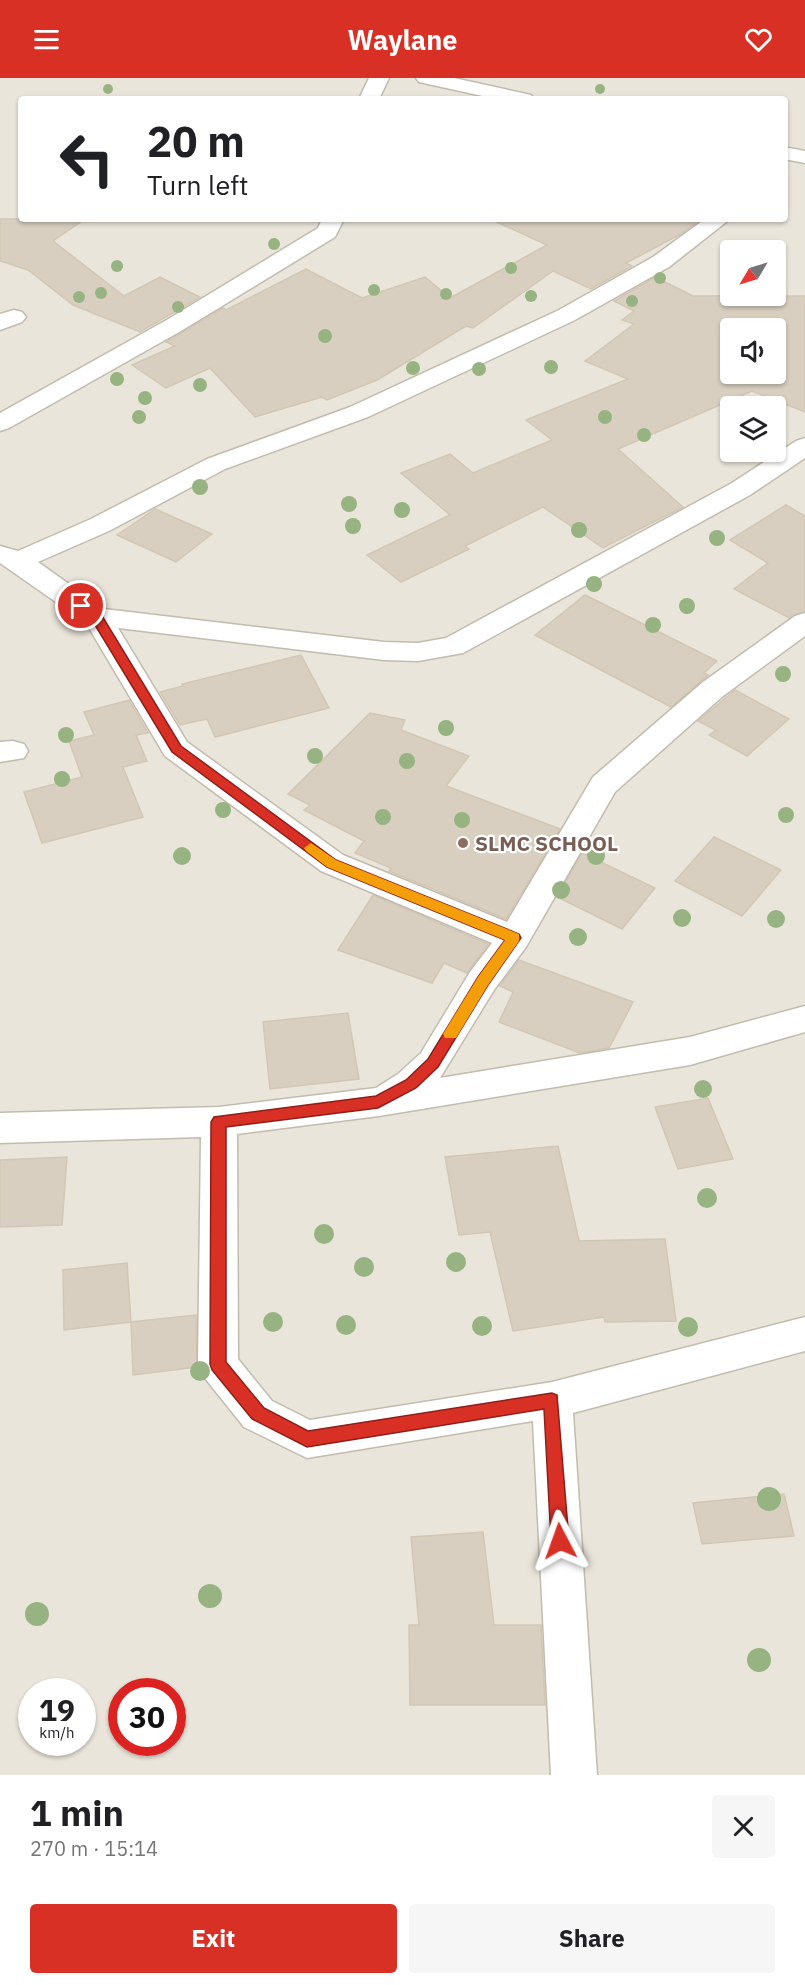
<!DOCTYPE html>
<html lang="en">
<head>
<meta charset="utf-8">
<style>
  :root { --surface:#fff; --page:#f6f6f6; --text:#202124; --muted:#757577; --accent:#d93025 }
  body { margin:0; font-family:"IBM Plex Sans",sans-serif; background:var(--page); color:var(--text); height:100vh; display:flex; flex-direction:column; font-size:22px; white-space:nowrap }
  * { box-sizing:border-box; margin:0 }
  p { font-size:20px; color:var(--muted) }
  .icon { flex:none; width:33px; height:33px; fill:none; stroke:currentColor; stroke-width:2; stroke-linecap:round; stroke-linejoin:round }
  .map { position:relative; height:1697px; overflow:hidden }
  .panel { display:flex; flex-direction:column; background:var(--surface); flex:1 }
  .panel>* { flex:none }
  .banner { position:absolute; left:18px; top:18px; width:770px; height:126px; border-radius:6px; box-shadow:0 2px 4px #0004; background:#fff; color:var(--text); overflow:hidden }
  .needle { width:39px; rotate:232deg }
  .fabs { position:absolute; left:720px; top:162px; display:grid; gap:12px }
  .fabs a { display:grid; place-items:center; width:66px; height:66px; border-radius:6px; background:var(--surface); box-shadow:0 2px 4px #0004; font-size:30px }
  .speed { position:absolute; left:18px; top:1600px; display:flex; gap:12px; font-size:30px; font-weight:700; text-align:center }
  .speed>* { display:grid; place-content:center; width:78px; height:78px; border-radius:50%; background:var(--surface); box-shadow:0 2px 4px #0004; line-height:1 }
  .speed small { font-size:15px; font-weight:400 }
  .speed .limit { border:9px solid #d22; background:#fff; color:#111 }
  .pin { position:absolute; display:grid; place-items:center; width:51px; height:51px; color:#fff; margin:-26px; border:3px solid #fff; border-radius:50%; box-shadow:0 2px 6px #0007 }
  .me { position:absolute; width:66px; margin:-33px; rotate:356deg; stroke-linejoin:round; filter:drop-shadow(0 0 4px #0008) }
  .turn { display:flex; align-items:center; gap:21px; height:126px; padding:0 30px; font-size:27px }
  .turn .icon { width:78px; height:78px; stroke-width:2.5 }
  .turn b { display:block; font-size:42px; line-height:51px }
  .round { display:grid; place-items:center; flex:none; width:63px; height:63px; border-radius:6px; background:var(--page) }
  .headline { display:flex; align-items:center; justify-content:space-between; height:102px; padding:0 30px }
  h1 { font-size:36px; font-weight:700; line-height:45px }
  .action { display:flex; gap:12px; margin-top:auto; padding:12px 30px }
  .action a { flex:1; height:69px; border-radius:6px; background:var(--accent); color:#fff; font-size:24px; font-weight:700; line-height:69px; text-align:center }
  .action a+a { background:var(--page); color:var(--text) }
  header { display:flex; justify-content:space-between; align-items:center; height:78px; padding:0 30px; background:var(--accent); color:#fff; font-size:27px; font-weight:700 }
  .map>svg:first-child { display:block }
  .residential { fill:#eae5da; fill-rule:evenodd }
  .building { fill:#d8cfc1; stroke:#d3c7b4; stroke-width:1.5; fill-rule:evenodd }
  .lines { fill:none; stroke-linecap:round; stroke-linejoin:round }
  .minor-casing { stroke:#c2bbae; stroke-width:3 }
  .minor { fill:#fff; fill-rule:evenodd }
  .tree { fill:#97b381 }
  .route { fill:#d93025; stroke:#8d1f18; stroke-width:1.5 }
  .slow { fill:#f59e0b }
  .education-dot { fill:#8d6e63; stroke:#fff; stroke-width:2 }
  .labels { text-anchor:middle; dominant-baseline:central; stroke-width:4.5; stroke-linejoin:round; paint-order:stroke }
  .education-label { font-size:21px; font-weight:bold; fill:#785e54; stroke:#fff; text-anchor:start }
</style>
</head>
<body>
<header><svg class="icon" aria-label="menu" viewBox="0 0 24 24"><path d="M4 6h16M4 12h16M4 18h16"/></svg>Waylane<svg class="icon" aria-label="heart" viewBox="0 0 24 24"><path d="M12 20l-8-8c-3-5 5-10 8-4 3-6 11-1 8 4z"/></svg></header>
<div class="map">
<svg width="805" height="1697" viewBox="0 0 805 1697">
  <rect width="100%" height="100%" fill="#f6f3ec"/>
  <path class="residential" d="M 0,0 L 805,0 L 805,1697 L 0,1697 ZM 21,21 L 784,21 L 784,141 L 21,141 ZM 730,172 L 776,172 L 776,218 L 730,218 ZM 730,250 L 776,250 L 776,296 L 730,296 ZM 730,328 L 776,328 L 776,374 L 730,374 ZM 32,1614 L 82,1614 L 82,1665 L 32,1665 ZM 122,1614 L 172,1614 L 172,1665 L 122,1665 Z"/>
  <g class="building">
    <polygon points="0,141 85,141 53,163 124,218 160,199 200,219 140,254 73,227 28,192 0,183"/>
    <polygon points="490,141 701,141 679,157 626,185 632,188 591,211 553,193 473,250 466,248 377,302 327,322 322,319 255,339 210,290 166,310 132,287 175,268 166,264 223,230 226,232 306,191 362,220 425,199 450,220 547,167"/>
    <path d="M 655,199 L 693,218 L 805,218 L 805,334 L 752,313 L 618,371 L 683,429 L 603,470 L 543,429 L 465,468 L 469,471 L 401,504 L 367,477 L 450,437 L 401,395 L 450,376 L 473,395 L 552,362 L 526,342 L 628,301 L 585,283 L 634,246 L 622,242 L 634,233 L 614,223 ZM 730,250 L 776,250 L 776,296 L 730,296 Z"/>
    <polygon points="786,427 805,438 805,533 789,540 734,511 768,485 730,462"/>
    <polygon points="155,431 212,456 176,484 117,457"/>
    <polygon points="585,517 717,583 704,595 708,597 671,629 535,557"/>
    <polygon points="301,577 329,630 215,659 207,641 180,647 160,614 183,608 182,606"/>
    <polygon points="735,612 789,641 747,678 709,657 716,652 698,643"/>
    <polygon points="129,622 148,655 136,657 147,683 123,689 143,739 42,765 24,714 82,699 69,663 94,657 84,634"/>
    <polygon points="370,635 405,642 401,652 469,678 446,708 560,751 506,841 389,793 391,790 355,775 364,763 304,732 310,727 288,716"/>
    <polygon points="714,759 781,792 742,838 675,803"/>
    <polygon points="582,775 655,810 622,851 557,819"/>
    <polygon points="373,817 488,866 467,895 444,885 432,905 338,872"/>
    <polygon points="519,882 633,924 609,970 580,975 499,944 513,914 500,908"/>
    <polygon points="348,935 359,1001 270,1011 263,944"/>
    <polygon points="708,1020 733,1081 678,1091 655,1029"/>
    <polygon points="558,1068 579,1163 665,1161 676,1243 605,1244 604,1239 513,1253 490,1154 459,1157 445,1079"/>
    <polygon points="67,1079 62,1147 0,1149 0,1082"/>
    <polygon points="127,1185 131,1244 64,1252 63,1192"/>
    <polygon points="196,1237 197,1289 133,1297 131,1244"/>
    <polygon points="784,1416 794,1458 702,1466 693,1425"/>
    <polygon points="483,1454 494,1547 541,1547 545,1627 410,1627 409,1547 419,1547 411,1459"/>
  </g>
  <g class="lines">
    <g class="minor-casing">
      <g id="minor">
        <polygon points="369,0 389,0 379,21 359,21"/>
        <polygon points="416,0 454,0 531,17 534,21 496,21 419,4"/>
        <polygon points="784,69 805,73 805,85 784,81"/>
        <polygon points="322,141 344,141 335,159 181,253 9,350 0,353 0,335 165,243 318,150"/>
        <polygon points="705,141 730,141 669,189 575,242 368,339 225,391 109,453 38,484 104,531 384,564 418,565 446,560 732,405 796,363 805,360 805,380 750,417 463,575 418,583 384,582 118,550 187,664 343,777 507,844 593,699 703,604 795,538 805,535 805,558 723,618 615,714 526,869 494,912 440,1000 690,959 805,928 805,954 690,987 379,1038 237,1056 238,1281 272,1323 310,1342 552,1304 805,1239 805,1273 573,1335 597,1697 551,1697 533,1343 307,1380 244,1349 204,1299 198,1286 201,1059 0,1065 0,1035 219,1029 376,1010 398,996 421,975 470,894 492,865 321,793 165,678 86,545 0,485 0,468 18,473 91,441 207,381 350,329 559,232 653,179"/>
        <polygon points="14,232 22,234 26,239 22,244 0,252 0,236"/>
        <polygon points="13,663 24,666 28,673 24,680 0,684 0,664"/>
      </g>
    </g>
    <use href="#minor" class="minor"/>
  </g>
  <g class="tree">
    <circle cx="108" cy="11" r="5"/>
    <circle cx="600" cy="11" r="5"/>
    <circle cx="274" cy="166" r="6"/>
    <circle cx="117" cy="188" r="6"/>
    <circle cx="511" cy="190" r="6"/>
    <circle cx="660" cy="200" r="6"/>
    <circle cx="374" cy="212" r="6"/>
    <circle cx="101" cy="215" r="6"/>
    <circle cx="446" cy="216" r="6"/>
    <circle cx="531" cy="218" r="6"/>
    <circle cx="79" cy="219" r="6"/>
    <circle cx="632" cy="223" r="6"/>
    <circle cx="178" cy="229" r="6"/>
    <circle cx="325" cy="258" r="7"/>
    <circle cx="551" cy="289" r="7"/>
    <circle cx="413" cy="290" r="7"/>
    <circle cx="479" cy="291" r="7"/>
    <circle cx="117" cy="301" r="7"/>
    <circle cx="200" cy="307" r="7"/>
    <circle cx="145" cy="320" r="7"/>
    <circle cx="139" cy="339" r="7"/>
    <circle cx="605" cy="339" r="7"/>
    <circle cx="644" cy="357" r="7"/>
    <circle cx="200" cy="409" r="8"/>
    <circle cx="349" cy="426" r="8"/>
    <circle cx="402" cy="432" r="8"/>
    <circle cx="353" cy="448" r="8"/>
    <circle cx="579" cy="452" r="8"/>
    <circle cx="717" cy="460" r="8"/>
    <circle cx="594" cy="506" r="8"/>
    <circle cx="687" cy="528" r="8"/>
    <circle cx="653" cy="547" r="8"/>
    <circle cx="783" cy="596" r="8"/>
    <circle cx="446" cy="650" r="8"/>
    <circle cx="66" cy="657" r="8"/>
    <circle cx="315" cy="678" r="8"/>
    <circle cx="407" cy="683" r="8"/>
    <circle cx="62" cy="701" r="8"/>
    <circle cx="223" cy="732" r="8"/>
    <circle cx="786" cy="737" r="8"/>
    <circle cx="383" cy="739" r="8"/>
    <circle cx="462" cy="742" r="8"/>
    <circle cx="182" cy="778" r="9"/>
    <circle cx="596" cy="778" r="9"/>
    <circle cx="561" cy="812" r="9"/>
    <circle cx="682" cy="840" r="9"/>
    <circle cx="776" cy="841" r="9"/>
    <circle cx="578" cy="859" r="9"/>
    <circle cx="703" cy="1011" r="9"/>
    <circle cx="707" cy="1120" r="10"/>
    <circle cx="324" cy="1156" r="10"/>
    <circle cx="456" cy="1184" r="10"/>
    <circle cx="364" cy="1189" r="10"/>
    <circle cx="273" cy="1244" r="10"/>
    <circle cx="346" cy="1247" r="10"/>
    <circle cx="482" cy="1248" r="10"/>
    <circle cx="688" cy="1249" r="10"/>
    <circle cx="200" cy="1293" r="10"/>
    <circle cx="769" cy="1421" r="12"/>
    <circle cx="210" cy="1518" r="12"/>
    <circle cx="37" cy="1536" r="12"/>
    <circle cx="759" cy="1582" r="12"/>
  </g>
  <polygon class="route" points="81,524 101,536 181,668 336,782 519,856 521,860 488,907 438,989 416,1010 378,1030 226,1049 226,1284 264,1330 308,1353 552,1315 557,1317 569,1463 566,1469 560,1471 554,1469 551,1463 544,1331 307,1369 252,1341 212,1292 210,1286 211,1044 214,1039 376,1018 406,1002 428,981 478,899 505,862 327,789 172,674 92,542 75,528"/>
  <polygon class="slow" points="311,765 336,782 519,856 519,863 488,907 456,960 445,960 443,956 478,899 505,862 327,789 306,773 304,770"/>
  <circle class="education-dot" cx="463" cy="765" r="6"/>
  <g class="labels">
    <g class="education-label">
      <text x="475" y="765">SLMC SCHOOL</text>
    </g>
  </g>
</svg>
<div class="fabs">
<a><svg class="needle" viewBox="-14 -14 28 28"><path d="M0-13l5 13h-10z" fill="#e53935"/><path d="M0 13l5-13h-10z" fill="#757577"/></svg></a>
<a><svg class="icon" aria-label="sound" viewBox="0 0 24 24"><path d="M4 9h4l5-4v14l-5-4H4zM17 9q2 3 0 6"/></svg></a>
<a><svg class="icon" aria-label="layers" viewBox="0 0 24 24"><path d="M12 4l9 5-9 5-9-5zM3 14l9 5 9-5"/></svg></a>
</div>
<div class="speed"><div>19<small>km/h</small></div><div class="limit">30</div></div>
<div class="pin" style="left:81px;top:528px;background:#d93025"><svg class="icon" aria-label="arrive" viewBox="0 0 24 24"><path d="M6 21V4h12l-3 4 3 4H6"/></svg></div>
<svg class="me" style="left:560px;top:1463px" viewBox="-20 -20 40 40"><path d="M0-17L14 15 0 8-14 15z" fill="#d93025" stroke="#fff" stroke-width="4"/></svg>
<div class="banner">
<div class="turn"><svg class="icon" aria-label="left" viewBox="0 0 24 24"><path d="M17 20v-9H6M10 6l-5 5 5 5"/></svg><div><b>20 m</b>Turn left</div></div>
</div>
</div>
<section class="panel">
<div class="headline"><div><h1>1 min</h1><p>270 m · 15:14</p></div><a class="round"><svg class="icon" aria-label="close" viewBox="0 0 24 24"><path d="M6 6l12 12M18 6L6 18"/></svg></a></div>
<div class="action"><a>Exit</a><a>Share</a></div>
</section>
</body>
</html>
